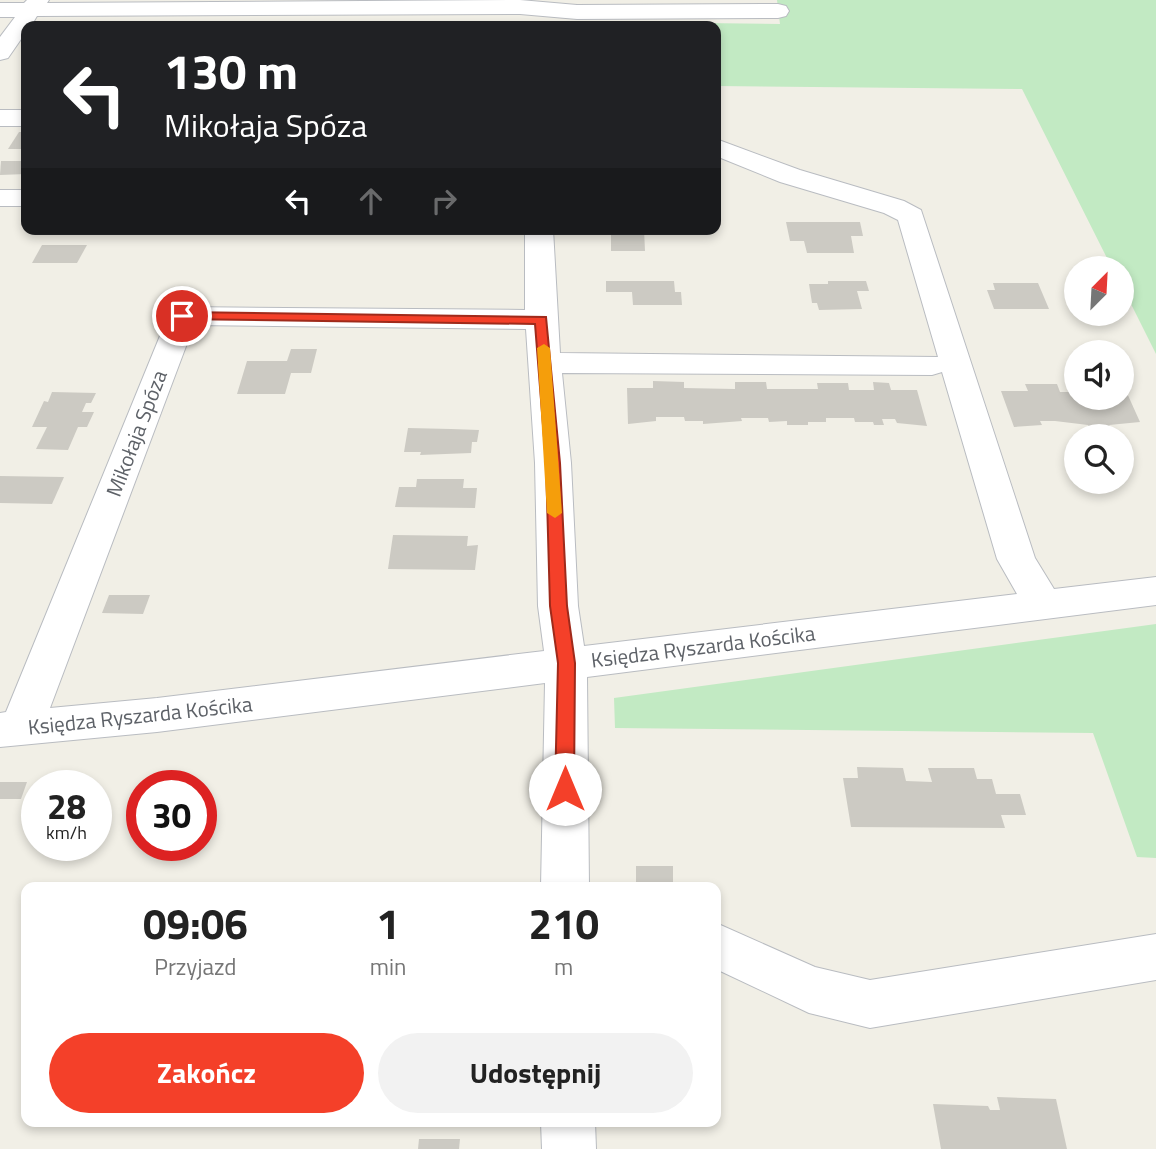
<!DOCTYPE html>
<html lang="pl">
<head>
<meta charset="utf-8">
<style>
  :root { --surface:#fff; --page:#f2f2f2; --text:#222; --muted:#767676; --accent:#f44029 }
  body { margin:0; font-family:"Titillium Web",sans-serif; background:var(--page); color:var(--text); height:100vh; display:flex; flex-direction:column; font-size:26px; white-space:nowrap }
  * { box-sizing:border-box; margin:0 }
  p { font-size:23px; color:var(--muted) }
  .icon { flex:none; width:38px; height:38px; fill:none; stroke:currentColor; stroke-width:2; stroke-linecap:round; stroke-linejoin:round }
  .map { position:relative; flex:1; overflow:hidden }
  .side { position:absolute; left:21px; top:882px; width:700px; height:245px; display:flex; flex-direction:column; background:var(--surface); border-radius:14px; box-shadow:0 4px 10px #0003 }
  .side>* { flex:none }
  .guide { position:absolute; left:21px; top:21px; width:700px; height:214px; border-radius:14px; box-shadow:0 4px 10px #0003; background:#202124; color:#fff; overflow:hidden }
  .needle { width:46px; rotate:24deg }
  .buttons { position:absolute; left:1064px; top:256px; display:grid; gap:14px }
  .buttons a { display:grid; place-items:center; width:70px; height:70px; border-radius:50%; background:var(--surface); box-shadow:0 4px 10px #0003; font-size:35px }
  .speed { position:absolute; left:21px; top:770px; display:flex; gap:14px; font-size:35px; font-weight:700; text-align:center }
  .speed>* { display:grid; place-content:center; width:91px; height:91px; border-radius:50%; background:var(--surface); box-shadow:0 4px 10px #0003; line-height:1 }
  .speed small { font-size:18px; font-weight:400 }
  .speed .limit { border:10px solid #d22; background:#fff; color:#111 }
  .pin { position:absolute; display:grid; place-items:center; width:60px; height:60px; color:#fff; margin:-30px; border:4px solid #fff; border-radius:50%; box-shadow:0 2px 7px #0007 }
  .me { position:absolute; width:77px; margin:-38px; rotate:0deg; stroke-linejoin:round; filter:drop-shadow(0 0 5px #0008) }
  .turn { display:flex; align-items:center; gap:24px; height:147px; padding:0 28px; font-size:32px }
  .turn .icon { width:91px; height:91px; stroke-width:2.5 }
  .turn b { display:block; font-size:49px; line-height:60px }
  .lanes { display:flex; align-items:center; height:66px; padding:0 28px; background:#0003; justify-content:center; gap:35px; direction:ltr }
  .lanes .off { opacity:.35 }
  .eta { display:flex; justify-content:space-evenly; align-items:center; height:119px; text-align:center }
  .eta b { font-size:42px; font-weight:700; line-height:49px }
  .cta { display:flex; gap:14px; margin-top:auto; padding:14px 28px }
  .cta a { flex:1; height:80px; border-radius:42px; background:var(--accent); color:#fff; font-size:28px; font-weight:700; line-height:80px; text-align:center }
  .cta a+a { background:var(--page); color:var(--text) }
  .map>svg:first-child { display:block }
  .green { fill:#c2eac3 }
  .building { fill:#cccac3 }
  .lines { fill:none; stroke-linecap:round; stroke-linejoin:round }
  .minor-casing { stroke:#b9bcc1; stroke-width:2 }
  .minor { fill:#fff; fill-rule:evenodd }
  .route { fill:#f44029; stroke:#9f2a1b; stroke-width:2 }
  .slow { fill:#f59e0b }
  .labels { text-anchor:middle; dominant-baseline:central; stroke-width:6; stroke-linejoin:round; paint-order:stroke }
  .street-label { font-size:21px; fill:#5e6268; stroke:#fff }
</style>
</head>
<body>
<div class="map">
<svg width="1156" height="1149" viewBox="0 0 1156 1149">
  <rect width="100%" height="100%" fill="#f1efe6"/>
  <g class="green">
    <polygon points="777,0 1156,0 1156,354 1122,286 1122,268 1112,268 1022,89 716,86 716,26 700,26 700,23 780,24"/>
    <polygon points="1156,624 1156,858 1137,857 1093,733 615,728 614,698"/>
  </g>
  <g class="building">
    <polygon points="19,132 26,132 26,149 8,149"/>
    <polygon points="1,161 26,161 26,174 0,175"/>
    <polygon points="786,222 860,222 863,236 851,236 854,253 807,253 804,241 790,241"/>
    <polygon points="605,229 644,229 645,251 611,251 611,232 605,232"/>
    <polygon points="42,245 87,245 77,263 32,263"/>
    <polygon points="606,281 674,281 675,292 681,292 682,305 633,305 632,292 606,292"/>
    <polygon points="828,281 866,281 869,291 857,291 862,309 819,310 817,303 812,303 809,284 828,284"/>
    <polygon points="993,283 1038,283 1049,309 994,309 987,290 995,290"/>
    <polygon points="291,349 317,349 311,373 291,373 285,394 237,394 247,361 287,361"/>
    <polygon points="653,381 684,382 684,388 735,389 735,382 766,382 767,389 818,389 817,383 848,383 849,390 874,390 873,382 889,383 891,390 917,390 927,426 897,423 895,419 882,419 884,425 874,425 873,422 855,422 854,418 826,418 826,422 808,422 808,425 787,425 787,421 769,422 768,418 741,418 742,421 703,424 703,421 685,421 684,417 656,417 656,421 628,424 627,388 653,388"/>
    <polygon points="1122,382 1140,422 1109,425 1111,428 1090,428 1088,425 1055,421 1040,421 1042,425 1014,427 1001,391 1028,391 1025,384 1057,384 1060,392 1076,392 1076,397 1122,397"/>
    <polygon points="52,392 96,393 91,403 86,403 82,412 94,412 87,427 78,427 68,450 36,449 47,427 32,427 44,401 48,402"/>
    <polygon points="408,428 451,429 479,430 477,442 472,442 471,453 420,455 421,452 404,452"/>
    <polygon points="0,476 64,477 52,504 0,503"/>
    <polygon points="417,479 464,479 463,488 477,488 475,508 395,507 399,487 416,487"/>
    <polygon points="393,535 468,536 467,546 478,545 475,570 388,569"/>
    <polygon points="109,595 150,595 143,614 102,613"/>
    <polygon points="857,767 903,768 906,781 932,782 928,768 974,768 977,779 992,779 996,794 1020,794 1026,815 1001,815 1005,828 851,827 843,778 858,778"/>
    <polygon points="0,782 27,782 21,799 0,799"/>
    <rect x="636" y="866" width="37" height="21"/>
    <polygon points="997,1097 1056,1099 1067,1149 941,1149 933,1104 988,1106 990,1110 1000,1110"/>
    <polygon points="419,1139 460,1139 459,1149 418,1149"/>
  </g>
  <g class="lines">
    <g class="minor-casing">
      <g id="minor">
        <polygon points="27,0 49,0 47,3 520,0 577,5 778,4 786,6 789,11 786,16 778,18 577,19 520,14 37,16 31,26 26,26 26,32 8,58 0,60 0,37 15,17 0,17 0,3 24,3"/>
        <rect x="0" y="110" width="26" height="16"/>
        <path d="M 716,139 L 800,170 L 904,201 L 921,210 L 1035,558 L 1054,589 L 1156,577 L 1156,605 L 587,677 L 589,887 L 541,887 L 545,683 L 157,732 L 0,747 L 0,713 L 6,712 L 171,309 L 182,307 L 525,310 L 525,229 L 553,229 L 560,353 L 938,357 L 898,220 L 884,213 L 780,182 L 716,156 ZM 194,325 L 526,329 L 535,463 L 538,606 L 544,651 L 157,698 L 50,708 ZM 942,372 L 997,559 L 1017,594 L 584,646 L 578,606 L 571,463 L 562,373 L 932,375 Z"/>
        <rect x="0" y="190" width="26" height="16"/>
        <polygon points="716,923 815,967 870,980 1156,934 1156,980 870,1028 809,1013 716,969"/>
        <polygon points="541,1122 595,1122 596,1149 542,1149"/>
      </g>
    </g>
    <use href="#minor" class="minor"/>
  </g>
  <polygon class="route" points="182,312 546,317 560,463 567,606 575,663 574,789 571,794 565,796 558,794 555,789 558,663 550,606 546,463 535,324 177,319 177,313"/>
  <polygon class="slow" points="544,344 550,348 562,513 555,518 547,513 537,348"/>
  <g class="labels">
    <g class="street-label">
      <text transform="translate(136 433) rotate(-69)">Mikołaja Spóza</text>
      <text transform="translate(703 646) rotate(-7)">Księdza Ryszarda Kościka</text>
      <text transform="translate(140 715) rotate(-6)">Księdza Ryszarda Kościka</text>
    </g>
  </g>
</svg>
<div class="buttons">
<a><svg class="needle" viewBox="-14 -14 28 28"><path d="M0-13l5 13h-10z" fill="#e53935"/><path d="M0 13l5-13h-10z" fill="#767676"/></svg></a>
<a><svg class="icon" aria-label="sound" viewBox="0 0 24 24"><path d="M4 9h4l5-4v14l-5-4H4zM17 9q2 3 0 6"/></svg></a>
<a><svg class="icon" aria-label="search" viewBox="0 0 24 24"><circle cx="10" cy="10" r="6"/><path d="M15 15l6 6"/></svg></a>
</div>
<div class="speed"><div>28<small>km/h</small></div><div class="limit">30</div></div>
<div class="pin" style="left:182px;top:316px;background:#d93025"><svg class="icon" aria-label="arrive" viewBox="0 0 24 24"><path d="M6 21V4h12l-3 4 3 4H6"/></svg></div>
<svg class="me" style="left:565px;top:789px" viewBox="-20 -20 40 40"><circle r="19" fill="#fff"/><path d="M0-13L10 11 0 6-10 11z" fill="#f44029"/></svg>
<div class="guide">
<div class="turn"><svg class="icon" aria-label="left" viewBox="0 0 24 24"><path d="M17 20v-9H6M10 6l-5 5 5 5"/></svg><div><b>130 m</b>Mikołaja Spóza</div></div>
<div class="lanes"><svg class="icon" aria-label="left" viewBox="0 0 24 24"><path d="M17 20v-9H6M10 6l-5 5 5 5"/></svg><svg class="icon off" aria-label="ahead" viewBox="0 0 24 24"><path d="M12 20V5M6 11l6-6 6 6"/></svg><svg class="icon off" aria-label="right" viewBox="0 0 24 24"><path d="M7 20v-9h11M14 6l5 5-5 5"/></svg></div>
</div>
<section class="side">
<div class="eta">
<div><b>09:06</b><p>Przyjazd</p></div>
<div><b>1</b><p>min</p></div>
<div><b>210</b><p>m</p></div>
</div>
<div class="cta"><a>Zakończ</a><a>Udostępnij</a></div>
</section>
</div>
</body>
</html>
